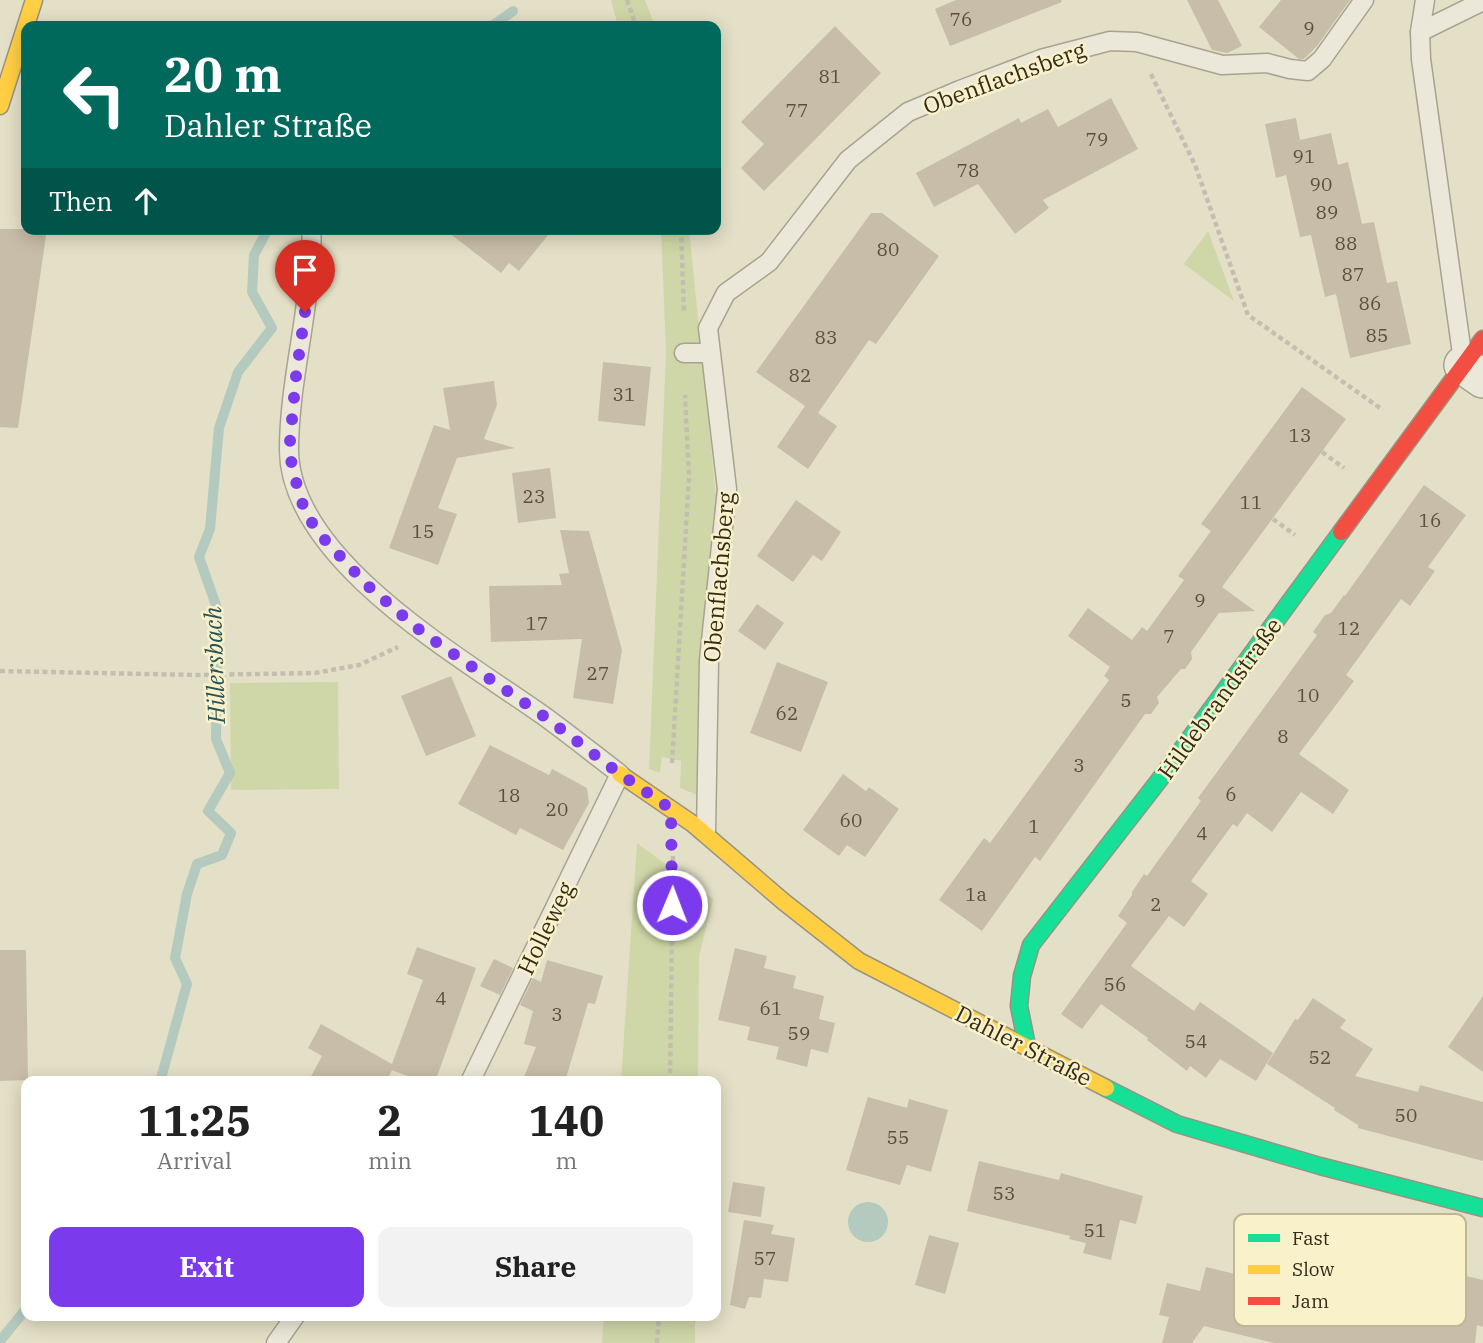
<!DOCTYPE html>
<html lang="en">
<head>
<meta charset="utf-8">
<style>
  :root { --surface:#fff; --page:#f2f2f2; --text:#222; --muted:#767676; --accent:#7c3aed }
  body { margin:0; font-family:"IBM Plex Serif",serif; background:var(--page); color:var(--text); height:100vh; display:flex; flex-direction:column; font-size:26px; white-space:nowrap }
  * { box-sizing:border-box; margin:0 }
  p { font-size:23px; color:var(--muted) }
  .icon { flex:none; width:38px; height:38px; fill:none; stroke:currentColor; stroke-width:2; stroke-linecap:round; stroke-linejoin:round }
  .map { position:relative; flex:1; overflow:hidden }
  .side { position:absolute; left:21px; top:1076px; width:700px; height:245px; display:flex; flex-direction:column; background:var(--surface); border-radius:14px; box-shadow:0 4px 18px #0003 }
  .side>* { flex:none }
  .top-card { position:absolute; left:21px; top:21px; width:700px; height:214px; border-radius:14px; box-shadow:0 4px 18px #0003; background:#00695c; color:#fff; overflow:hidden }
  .pin { position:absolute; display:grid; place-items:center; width:60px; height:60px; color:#fff; margin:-72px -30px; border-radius:50% 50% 50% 0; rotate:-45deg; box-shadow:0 0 7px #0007 }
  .pin .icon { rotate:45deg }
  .me { position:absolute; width:77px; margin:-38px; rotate:1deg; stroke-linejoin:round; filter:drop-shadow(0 0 5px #0008) }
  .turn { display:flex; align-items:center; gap:24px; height:147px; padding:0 28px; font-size:32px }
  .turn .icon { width:91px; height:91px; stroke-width:2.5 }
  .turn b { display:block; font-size:49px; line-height:60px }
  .then { display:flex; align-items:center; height:66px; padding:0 28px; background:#0003; gap:14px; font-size:26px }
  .eta { display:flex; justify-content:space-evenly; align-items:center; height:119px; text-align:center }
  .eta b { font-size:42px; font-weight:800; line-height:49px }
  .cta { display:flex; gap:14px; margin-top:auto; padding:14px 28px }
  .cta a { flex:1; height:80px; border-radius:14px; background:var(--accent); color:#fff; font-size:28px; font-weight:800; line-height:80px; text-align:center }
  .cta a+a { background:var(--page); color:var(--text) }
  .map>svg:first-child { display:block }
  .green { fill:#cfd7a8 }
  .water { fill:#b4cabf }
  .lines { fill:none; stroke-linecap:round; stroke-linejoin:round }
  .stream { stroke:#b4cabf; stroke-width:10 }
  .building { fill:#c8bda8 }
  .lane-casing { stroke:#a8a391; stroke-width:21 }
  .street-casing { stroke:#a8a391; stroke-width:40 }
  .fast-casing { stroke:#989281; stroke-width:19 }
  .slow-casing { stroke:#989281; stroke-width:19 }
  .jam-casing { stroke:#989281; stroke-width:19 }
  .path { stroke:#c3bfb0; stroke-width:4.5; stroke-dasharray:5 3.5; stroke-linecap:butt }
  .lane { stroke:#ebe8d9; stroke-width:18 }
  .street { stroke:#ebe8d9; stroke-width:37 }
  .fast { stroke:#16e098; stroke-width:16 }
  .slow { stroke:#ffcf43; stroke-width:16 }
  .jam { stroke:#f24e42; stroke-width:16 }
  .route { stroke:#7c3aed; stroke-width:12; stroke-dasharray:0 21.6 }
  .labels { text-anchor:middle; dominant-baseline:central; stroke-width:5; stroke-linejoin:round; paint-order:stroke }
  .number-label { font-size:19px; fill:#5a503e }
  .street-label { font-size:23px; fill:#362b1a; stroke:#f8f1ca }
  .water-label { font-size:24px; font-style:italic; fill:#275457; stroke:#f8f1ca }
  .key { fill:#f8f1ca; stroke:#beb695; stroke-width:2 }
  .key-label { font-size:19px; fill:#362b1a }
</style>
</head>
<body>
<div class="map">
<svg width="1483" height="1343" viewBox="0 0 1483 1343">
  <rect width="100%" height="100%" fill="#e4e0c7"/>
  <g class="green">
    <polygon points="611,0 645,0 655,26 618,26"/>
    <polygon points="661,229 689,229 716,495 697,795 680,788 681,761 662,757 660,773 649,769 666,352"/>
    <polygon points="1208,231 1234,301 1184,264"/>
    <polygon points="338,682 339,789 231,790 230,683"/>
    <polygon points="637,843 713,899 699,957 698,1081 621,1081"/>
    <polygon points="604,1316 695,1316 695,1343 602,1343"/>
  </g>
  <circle class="water" cx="868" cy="1222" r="20"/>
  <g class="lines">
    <g class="stream">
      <polyline points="492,26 513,11"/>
      <polyline points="160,1082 187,984 175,958 187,894 197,864 222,855 231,833 208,811 230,773 216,739 218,611 199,557 210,529 219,428 238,372 272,328 252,292 254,255 268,229"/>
      <polyline points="0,1341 26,1309"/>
    </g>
  </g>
  <g class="building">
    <polygon points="956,0 1061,0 1062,2 950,46 935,9"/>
    <polygon points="1187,0 1218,0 1242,46 1227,53 1212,50"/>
    <polygon points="1281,0 1350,0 1317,46 1304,59 1299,59 1259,27"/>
    <polygon points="835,26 881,73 764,191 741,168 764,144 741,122"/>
    <polygon points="1111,98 1138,149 1043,200 1049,208 1015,234 978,184 934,207 916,173 1019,118 1021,123 1048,109 1058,127"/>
    <polygon points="1296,118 1300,140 1331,133 1338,165 1348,162 1362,224 1374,222 1387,283 1397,281 1411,344 1350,358 1336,294 1325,297 1311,235 1300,237 1286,175 1276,178 1265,124"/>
    <polygon points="871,213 882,213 939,256 876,344 869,340 818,413 837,426 808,469 777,447 805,406 756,372"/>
    <polygon points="0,229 47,229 18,428 0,427"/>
    <polygon points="444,229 553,229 519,271 509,263 501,273"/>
    <polygon points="603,362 651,367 645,426 598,421"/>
    <polygon points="494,381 497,405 484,439 515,448 457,458 438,508 457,514 438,565 389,548 434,425 450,430 443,388"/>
    <polygon points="1302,387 1346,419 1222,587 1255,611 1219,613 1191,652 1192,659 1185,669 1181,669 1157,697 1159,703 1151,714 1145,714 1040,861 1035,857 982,931 939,900 984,838 990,843 1109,680 1104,676 1110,667 1068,636 1088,608 1132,640 1142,627 1147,631 1184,580 1178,576 1211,531 1201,524"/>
    <polygon points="550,468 556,518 518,523 512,473"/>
    <polygon points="1424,485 1466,515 1428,567 1435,571 1410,606 1401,599 1346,675 1354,681 1299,754 1349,790 1333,814 1301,792 1272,832 1247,813 1237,827 1233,824 1191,881 1208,894 1184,927 1169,916 1131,966 1194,1011 1200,1002 1273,1053 1256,1081 1220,1059 1206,1078 1190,1066 1187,1071 1147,1040 1148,1038 1101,1004 1082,1029 1061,1014 1127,923 1118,916 1132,895 1132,892 1144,874 1147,876 1201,801 1198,798 1317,635 1313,632 1325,615 1331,613 1344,595 1345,596"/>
    <polygon points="796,500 841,532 822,561 813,555 793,582 757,556"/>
    <polygon points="560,530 589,531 622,650 613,704 573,698 582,639 491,642 489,586 562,585 559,574 569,573"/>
    <polygon points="757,604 784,623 765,650 738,631"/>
    <polygon points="777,662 828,682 801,752 750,733"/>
    <polygon points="451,676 476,736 426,756 401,696"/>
    <polygon points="490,745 549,775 552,769 587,788 589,803 563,850 520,828 516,835 458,804"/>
    <polygon points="843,774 866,791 869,787 899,809 865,857 847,845 839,856 803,830"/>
    <polygon points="417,947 476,968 435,1082 423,1082 392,1070 386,1082 308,1082 322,1056 308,1048 321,1024 392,1064 423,980 407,974"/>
    <polygon points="735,948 767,956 764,968 796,976 793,988 824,996 819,1019 835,1023 828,1053 811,1049 807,1067 776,1059 779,1047 747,1040 750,1027 718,1020"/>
    <polygon points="0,950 26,950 28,1080 0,1081"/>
    <polygon points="494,959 513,968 500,995 480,986"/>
    <polygon points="547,960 603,976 595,1004 588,1003 565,1082 522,1082 536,1047 524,1044 533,1011 520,1005 533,978 541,982"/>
    <polygon points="1483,996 1483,1072 1448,1047"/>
    <polygon points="1313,998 1346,1020 1340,1028 1373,1049 1355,1076 1418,1092 1420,1085 1483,1102 1483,1161 1358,1128 1358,1125 1334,1110 1335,1108 1267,1064 1295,1019 1298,1020"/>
    <polygon points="868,1097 907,1108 909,1099 948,1110 931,1172 907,1165 900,1185 846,1170"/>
    <polygon points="979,1161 1059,1180 1061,1173 1143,1196 1136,1224 1120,1220 1111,1260 1083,1253 1086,1243 1069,1239 1070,1236 967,1211"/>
    <polygon points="733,1182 765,1187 761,1217 728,1212"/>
    <polygon points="744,1220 774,1225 771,1234 795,1238 788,1282 764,1279 761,1298 749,1297 745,1309 730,1305"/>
    <polygon points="929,1235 959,1243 945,1294 915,1285"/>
    <polygon points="1206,1267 1414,1317 1421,1289 1436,1292 1442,1270 1483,1280 1483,1327 1477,1325 1475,1343 1274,1343 1204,1326 1192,1343 1162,1343 1169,1317 1159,1315 1167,1283 1200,1291"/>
  </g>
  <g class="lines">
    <g class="lane-casing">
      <g id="lane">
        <polyline points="1425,0 1420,32 1421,59 1463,361"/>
        <polyline points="1420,32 1483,1"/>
        <path d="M 311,229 C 313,245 310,261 309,277 C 304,334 289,392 289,450 C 290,561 464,659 544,716 C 570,735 595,755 620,774 L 470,1082"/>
        <polyline points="684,353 709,353"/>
        <polyline points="706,832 709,660 727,489 708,328 726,293 769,262 848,160 908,112 960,90 1041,59 1110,41 1137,42 1222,65 1267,63 1290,69 1308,71 1322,59 1364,0"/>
        <polyline points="276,1343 295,1316"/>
      </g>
    </g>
    <g class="street-casing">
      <polyline id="street" points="1463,365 1483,379"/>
    </g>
    <g class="fast-casing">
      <g id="fast">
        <polyline points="1027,1046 1019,1006 1022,976 1031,945 1160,779 1341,532"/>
        <polyline points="1106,1088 1177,1124 1320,1166 1483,1208"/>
      </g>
    </g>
    <g class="slow-casing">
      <g id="slow">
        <polyline points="0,106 34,0"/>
        <polyline points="620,774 693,824 784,902 859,961 1106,1088"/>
      </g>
    </g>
    <g class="jam-casing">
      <polyline id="jam" points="1341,532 1483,339"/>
    </g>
    <g class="path">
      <polyline points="627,0 636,26"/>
      <polyline points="1151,74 1195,165 1248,315 1383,410"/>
      <polyline points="681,229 684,312"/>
      <polyline points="1322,452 1344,468"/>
      <polyline points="1273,519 1295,535"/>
      <polyline points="0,671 197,675 315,673 359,665 398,647"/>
      <polyline points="672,763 689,477 685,395"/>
      <polyline points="670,1082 673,856"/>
      <polyline points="657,1343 659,1316"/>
    </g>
    <use href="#lane" class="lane"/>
    <use href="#street" class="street"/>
    <use href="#fast" class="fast"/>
    <use href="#slow" class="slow"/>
    <use href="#jam" class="jam"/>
  </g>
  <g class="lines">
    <polyline class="route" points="305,312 296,376 289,452 299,494 307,516 324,539 367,585 423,633 545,717 620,774 671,809 672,905"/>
  </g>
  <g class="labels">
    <g class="number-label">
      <text x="961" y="19">76</text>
      <text x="1309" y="28">9</text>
      <text x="830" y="76">81</text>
      <text x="797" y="110">77</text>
      <text x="1097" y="139">79</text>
      <text x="1304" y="156">91</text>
      <text x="968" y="170">78</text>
      <text x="1321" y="184">90</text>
      <text x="1327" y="212">89</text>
      <text x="1346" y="243">88</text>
      <text x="888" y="249">80</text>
      <text x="1353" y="274">87</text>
      <text x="1370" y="303">86</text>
      <text x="1377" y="335">85</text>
      <text x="826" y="337">83</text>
      <text x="800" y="375">82</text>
      <text x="624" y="394">31</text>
      <text x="1300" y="435">13</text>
      <text x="534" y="496">23</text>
      <text x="1251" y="502">11</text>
      <text x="1430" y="520">16</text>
      <text x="423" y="531">15</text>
      <text x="1200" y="600">9</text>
      <text x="537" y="623">17</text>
      <text x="1349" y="628">12</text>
      <text x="1169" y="636">7</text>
      <text x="598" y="673">27</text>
      <text x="1308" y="695">10</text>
      <text x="1126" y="700">5</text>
      <text x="787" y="713">62</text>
      <text x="1283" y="736">8</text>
      <text x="1079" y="765">3</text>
      <text x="1231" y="794">6</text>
      <text x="509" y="795">18</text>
      <text x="557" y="809">20</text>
      <text x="851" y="820">60</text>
      <text x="1034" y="826">1</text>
      <text x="1202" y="833">4</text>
      <text x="976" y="894">1a</text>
      <text x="1156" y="904">2</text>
      <text x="1115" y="984">56</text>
      <text x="441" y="998">4</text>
      <text x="771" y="1008">61</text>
      <text x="557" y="1014">3</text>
      <text x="799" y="1033">59</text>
      <text x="1196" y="1041">54</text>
      <text x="1320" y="1057">52</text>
      <text x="1406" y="1115">50</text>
      <text x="898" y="1137">55</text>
      <text x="1004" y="1193">53</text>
      <text x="1095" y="1230">51</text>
      <text x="765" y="1258">57</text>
    </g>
    <g class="street-label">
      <text transform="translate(1004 77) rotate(-20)">Obenflachsberg</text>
      <text transform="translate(718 577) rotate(-85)">Obenflachsberg</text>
      <text transform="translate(1219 698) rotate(-54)">Hildebrandstraße</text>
      <text transform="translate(545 928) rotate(-64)">Holleweg</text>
      <text transform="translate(1024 1045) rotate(27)">Dahler Straße</text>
    </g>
    <g class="water-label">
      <text transform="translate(214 665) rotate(-92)">Hillersbach</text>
    </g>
  </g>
  <rect x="1234" y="1214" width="232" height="112" rx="10" class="key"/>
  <rect x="1248" y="1234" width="32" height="8" fill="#16e098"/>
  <rect x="1248" y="1265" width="32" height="9" fill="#ffcf43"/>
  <rect x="1248" y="1297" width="32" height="8" fill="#f24e42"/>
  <g class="key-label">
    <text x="1292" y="1245">Fast</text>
    <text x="1292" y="1276">Slow</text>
    <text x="1292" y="1308">Jam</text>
  </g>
</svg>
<div class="pin" style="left:305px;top:312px;background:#d93025"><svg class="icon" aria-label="arrive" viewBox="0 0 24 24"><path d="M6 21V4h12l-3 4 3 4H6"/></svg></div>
<svg class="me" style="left:672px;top:905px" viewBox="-20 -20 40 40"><circle r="17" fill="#7c3aed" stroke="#fff" stroke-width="3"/><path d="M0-11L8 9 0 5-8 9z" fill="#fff"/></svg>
<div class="top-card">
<div class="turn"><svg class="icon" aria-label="left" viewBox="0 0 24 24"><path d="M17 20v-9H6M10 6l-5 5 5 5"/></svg><div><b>20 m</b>Dahler Straße</div></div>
<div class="then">Then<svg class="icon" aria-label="ahead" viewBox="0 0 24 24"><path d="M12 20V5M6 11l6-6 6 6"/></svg></div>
</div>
<section class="side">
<div class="eta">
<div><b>11:25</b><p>Arrival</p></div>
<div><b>2</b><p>min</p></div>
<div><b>140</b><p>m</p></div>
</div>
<div class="cta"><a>Exit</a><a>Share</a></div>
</section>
</div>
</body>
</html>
